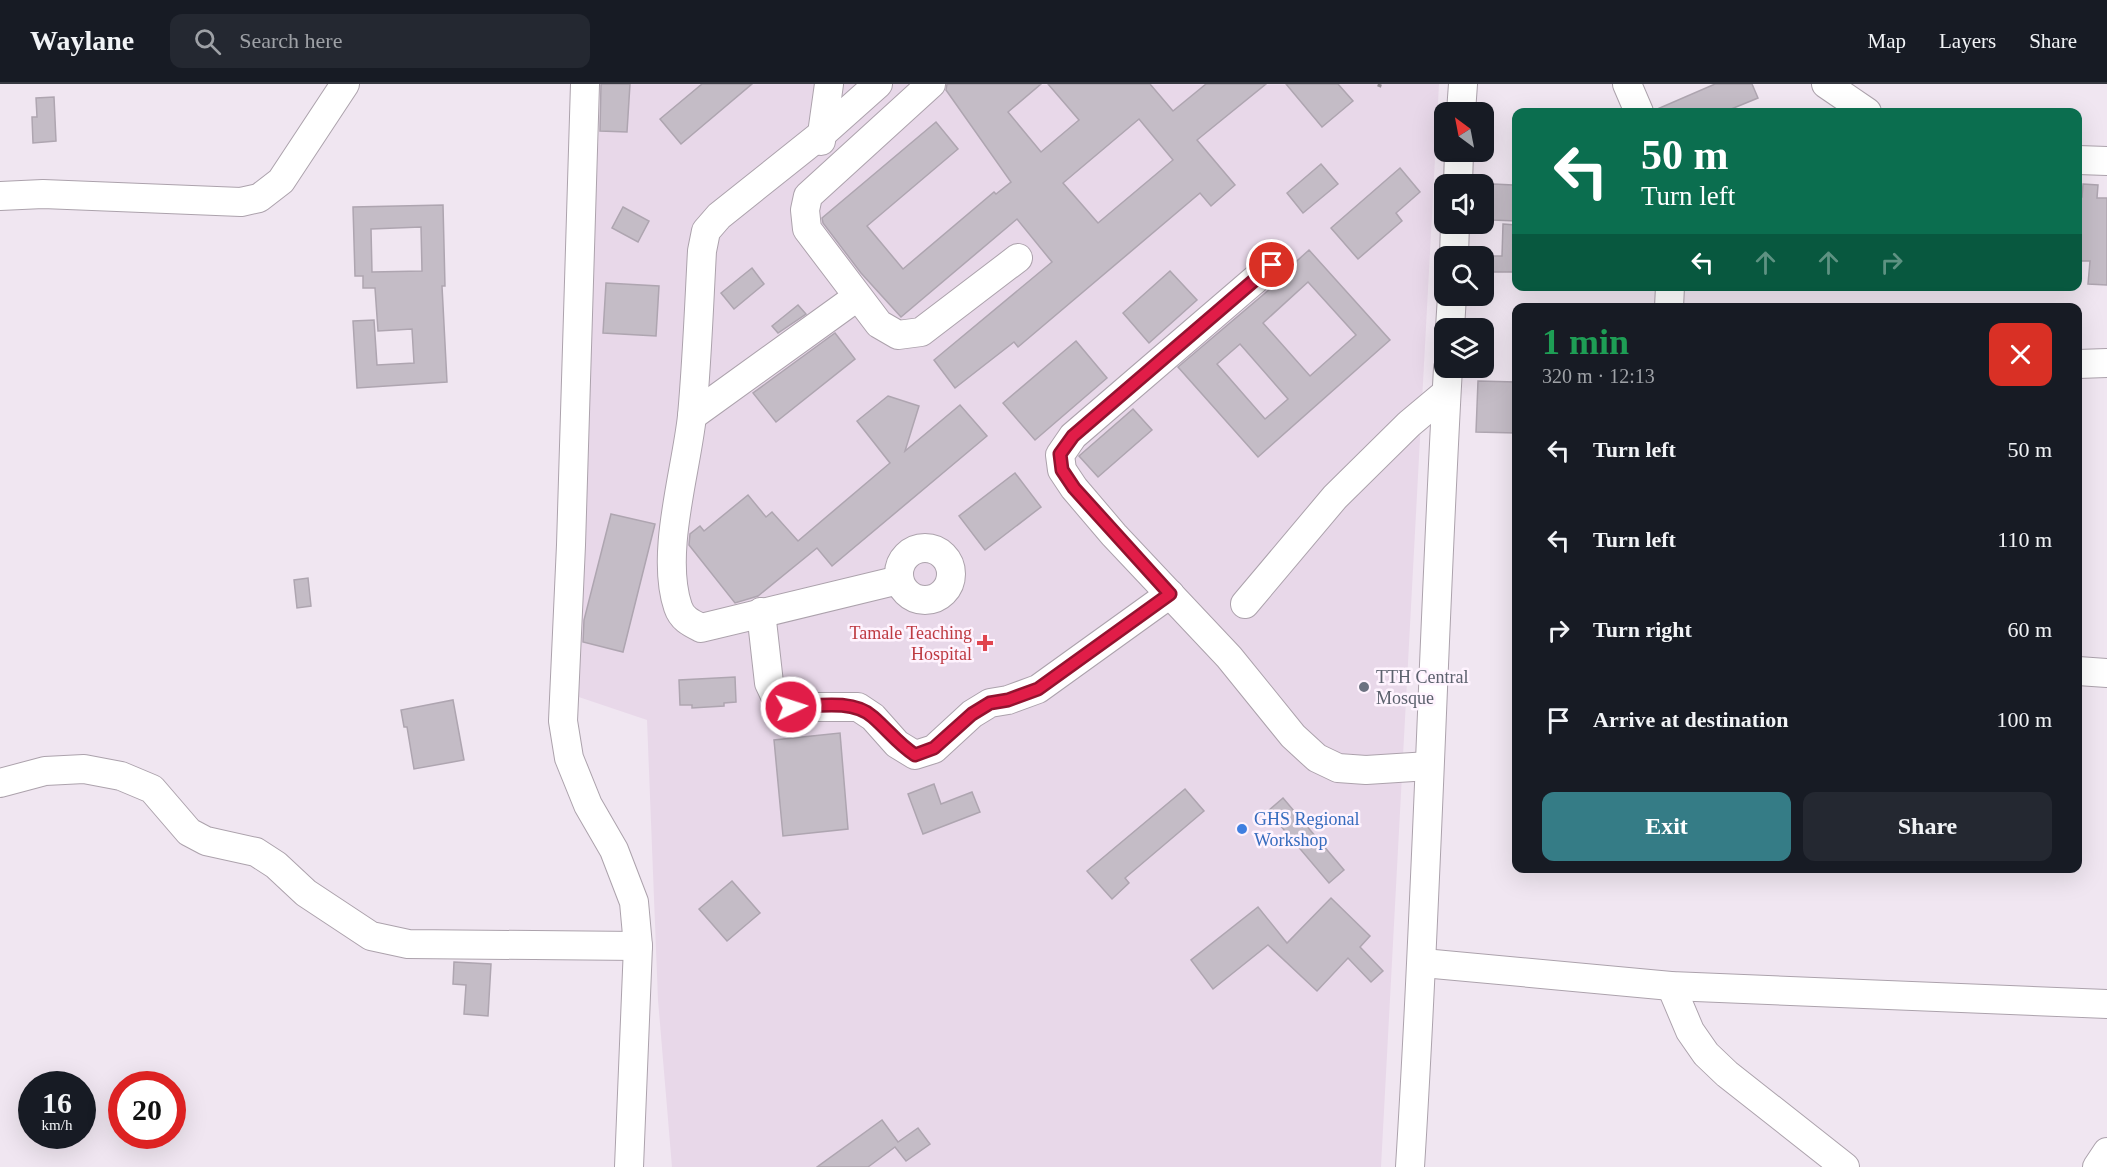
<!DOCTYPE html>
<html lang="en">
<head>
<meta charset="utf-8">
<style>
  :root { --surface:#171b24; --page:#242831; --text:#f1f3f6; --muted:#9ea1a6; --line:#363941; --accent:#357c86 }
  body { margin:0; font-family:"Times New Roman",serif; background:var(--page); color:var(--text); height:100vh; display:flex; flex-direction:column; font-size:22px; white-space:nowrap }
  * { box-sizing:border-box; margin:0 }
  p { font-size:20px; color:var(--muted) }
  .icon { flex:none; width:33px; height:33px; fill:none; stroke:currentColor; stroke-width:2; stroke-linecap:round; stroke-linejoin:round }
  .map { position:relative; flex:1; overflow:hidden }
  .side { position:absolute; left:1512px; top:219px; width:570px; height:570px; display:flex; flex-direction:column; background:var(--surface); border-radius:12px; box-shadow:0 6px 24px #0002 }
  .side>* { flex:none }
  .hud { position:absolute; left:1512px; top:24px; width:570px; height:183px; border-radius:12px; box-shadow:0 6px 24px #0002; background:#0b6e4f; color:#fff; overflow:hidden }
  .needle { width:39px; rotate:328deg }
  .fabs { position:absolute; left:1434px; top:18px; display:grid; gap:12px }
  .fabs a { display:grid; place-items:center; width:60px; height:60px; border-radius:12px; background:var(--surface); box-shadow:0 6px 24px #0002; font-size:30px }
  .speed { position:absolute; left:18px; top:987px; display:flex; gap:12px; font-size:30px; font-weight:700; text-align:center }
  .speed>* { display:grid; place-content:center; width:78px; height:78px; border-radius:50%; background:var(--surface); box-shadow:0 6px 24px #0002; line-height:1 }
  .speed small { font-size:15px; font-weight:400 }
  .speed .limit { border:9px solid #d22; background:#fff; color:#111 }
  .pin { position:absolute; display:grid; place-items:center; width:51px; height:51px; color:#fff; margin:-26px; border:3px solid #fff; border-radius:50%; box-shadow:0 2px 6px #0007 }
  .me { position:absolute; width:66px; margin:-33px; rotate:86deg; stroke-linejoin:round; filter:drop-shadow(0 0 4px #0008) }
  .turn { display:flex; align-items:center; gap:21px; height:126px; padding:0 30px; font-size:27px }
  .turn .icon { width:78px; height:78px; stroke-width:2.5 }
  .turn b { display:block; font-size:42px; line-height:51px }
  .lanes { display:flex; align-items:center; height:57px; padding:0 30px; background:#0003; justify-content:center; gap:30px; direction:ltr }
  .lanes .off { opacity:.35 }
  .round { display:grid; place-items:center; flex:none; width:63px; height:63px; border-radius:12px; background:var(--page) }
  .summary { display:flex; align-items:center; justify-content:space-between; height:102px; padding:0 30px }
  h1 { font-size:36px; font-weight:700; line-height:45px; color:#1e9e55 }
  .button { display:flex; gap:12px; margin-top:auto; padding:12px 30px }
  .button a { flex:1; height:69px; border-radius:12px; background:var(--accent); color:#fff; font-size:24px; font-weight:700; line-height:69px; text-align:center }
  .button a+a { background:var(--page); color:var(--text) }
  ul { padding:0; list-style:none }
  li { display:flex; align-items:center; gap:18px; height:90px; padding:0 30px }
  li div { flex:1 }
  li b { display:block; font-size:22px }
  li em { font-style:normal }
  header { display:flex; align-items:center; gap:36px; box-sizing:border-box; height:84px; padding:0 30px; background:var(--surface); border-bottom:2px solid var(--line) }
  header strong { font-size:28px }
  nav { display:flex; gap:33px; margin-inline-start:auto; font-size:21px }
  .search { width:420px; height:54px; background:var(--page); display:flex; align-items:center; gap:15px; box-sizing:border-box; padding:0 21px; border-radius:12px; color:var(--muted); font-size:22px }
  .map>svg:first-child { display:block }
  .built { fill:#e8d8e9 }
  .building { fill:#c4bcc6; stroke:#aea5b0; stroke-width:1.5; fill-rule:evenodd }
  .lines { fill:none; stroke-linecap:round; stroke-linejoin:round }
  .minor-casing { stroke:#aca2ac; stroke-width:30 }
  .path { stroke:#999299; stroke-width:4; stroke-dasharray:6 3; stroke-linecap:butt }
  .minor { stroke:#fff; stroke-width:28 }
  .route-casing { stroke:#92132f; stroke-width:15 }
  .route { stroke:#e11d48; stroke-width:10 }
  .health-dot { fill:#e0444e; stroke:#fef3fe; stroke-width:2 }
  .worship-dot { fill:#6b7280; stroke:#fef3fe; stroke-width:2 }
  .shop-dot { fill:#3f7fe0; stroke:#fef3fe; stroke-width:2 }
  .labels { text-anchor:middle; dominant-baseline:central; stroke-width:5; stroke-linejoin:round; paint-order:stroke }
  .health-label { font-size:18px; fill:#be3a42; stroke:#fef3fe; text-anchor:end }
  .worship-label { font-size:18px; fill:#5b616d; stroke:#fef3fe; text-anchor:start }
  .shop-label { font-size:18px; fill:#366cbe; stroke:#fef3fe; text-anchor:start }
</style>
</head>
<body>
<header>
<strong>Waylane</strong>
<div class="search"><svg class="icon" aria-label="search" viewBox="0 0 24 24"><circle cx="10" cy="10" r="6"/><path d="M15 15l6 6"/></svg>Search here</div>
<nav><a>Map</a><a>Layers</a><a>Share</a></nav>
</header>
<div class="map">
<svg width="2107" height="1083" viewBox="0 0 2107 1083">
  <rect width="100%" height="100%" fill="#f0e6f1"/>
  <polygon class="built" points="601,0 1439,0 1381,1083 672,1083 658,916 647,636 555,605 589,260"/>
  <g class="building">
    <polygon points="601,0 630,0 627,48 600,47"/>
    <polygon points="702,0 752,0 681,60 660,35"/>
    <path d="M 947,0 L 1041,0 L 1008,28 L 1041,68 L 1079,36 L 1048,0 L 1150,0 L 1173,27 L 1206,0 L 1266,0 L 1197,56 L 1235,101 L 1211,122 L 1200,109 L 1018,263 L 1014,258 L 955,304 L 934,276 L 1052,178 L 1017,135 L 901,233 L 861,189 L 823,139 L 822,134 L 936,38 L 958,65 L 867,142 L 903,185 L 994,108 L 996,110 L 1011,98 L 946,6 ZM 1139,35 L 1173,76 L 1098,139 L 1063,99 Z"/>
    <polygon points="1286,0 1338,0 1353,17 1322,43"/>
    <polygon points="1715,0 1752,0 1758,14 1724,28 1655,28 1655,26"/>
    <polygon points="54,13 56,57 33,59 32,33 37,33 36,14"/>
    <polygon points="1321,80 1338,100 1303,129 1287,109"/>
    <polygon points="1400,84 1420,108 1396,129 1402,137 1358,175 1331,144"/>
    <polygon points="1493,100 1513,101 1516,137 1493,136"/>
    <polygon points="2083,100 2098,101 2097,114 2107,114 2107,201 2088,200 2090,177 2078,177 2078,113 2082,113"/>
    <path d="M 443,121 L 445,202 L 442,202 L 447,298 L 357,304 L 353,237 L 374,236 L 377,281 L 414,279 L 412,245 L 378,247 L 375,204 L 363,204 L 363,192 L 355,192 L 353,123 ZM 421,143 L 422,187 L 372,188 L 371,145 Z"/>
    <polygon points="623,123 649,137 638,158 612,144"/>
    <polygon points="1503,140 1516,141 1516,188 1490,188 1490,172 1502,172"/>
    <path d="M 1309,166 L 1390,256 L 1258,373 L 1178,283 L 1283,194 L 1288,185 ZM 1308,198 L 1356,251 L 1310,292 L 1263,239 ZM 1240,260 L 1288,315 L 1265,335 L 1217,280 Z"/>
    <polygon points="752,184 764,200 734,225 721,209"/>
    <polygon points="1170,187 1197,216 1149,259 1123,229"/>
    <polygon points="606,199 659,202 656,252 603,249"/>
    <polygon points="798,221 806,230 778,249 772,242"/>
    <polygon points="835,249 855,275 776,338 753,309"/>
    <polygon points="1076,257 1107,294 1035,356 1003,319"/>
    <polygon points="1478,297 1516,298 1516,349 1476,348"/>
    <polygon points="888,312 919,322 905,367 960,321 987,352 832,482 817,464 758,512 735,519 689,461 690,450 700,442 704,447 748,411 766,433 772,428 798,457 890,379 857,337"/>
    <polygon points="1133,325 1152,346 1098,393 1079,372"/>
    <polygon points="1015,389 1041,423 985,466 959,432"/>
    <polygon points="611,430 655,440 623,568 583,558 584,536"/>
    <polygon points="308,494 311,522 297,524 294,496"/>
    <polygon points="735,593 736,618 724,619 724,622 692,624 692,621 680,621 679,596"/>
    <polygon points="453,616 464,676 414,685 407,643 404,643 401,626"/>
    <polygon points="840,649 848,745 783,752 774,656"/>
    <polygon points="934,700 941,720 972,708 980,728 923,750 908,710"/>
    <polygon points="1185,705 1204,727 1125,794 1129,799 1112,815 1087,787"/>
    <polygon points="1283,714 1344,786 1329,799 1268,727"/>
    <polygon points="732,797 760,829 727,857 699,825"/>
    <polygon points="1331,814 1370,852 1360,863 1383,887 1371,898 1348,874 1317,907 1268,861 1213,905 1191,876 1258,823 1287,859"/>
    <polygon points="454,878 491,880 488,932 464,930 466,901 453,900"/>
    <polygon points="882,1036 898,1058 918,1044 930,1060 906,1077 895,1063 868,1083 817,1083"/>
  </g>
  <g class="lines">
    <g class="minor-casing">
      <g id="minor">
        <polyline points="585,0 571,461 563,637 569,674 588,721 614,766 634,818 638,862 629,1083"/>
        <path d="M 878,0 L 823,49 L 719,132 L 706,147 L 702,167 C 699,222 697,277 692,332 C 686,388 660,470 678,523 C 682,535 691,539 701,544 L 899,496"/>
        <polyline points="931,0 808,112 805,126 807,145 879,240 898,251 921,248 1018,174"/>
        <polyline points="1627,0 1639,28"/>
        <polyline points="1826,0 1867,28"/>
        <polyline points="1461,28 1463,0"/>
        <polyline points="821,57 829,0"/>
        <polyline points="2078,76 2107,77"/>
        <polyline points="1458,100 1459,68"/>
        <polyline points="0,112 43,110 241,118 259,114 281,97 345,0"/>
        <polyline points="1454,172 1455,140"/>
        <polyline points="1272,181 1073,352 1060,371 1062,386 1074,404 1114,451 1229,573 1293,652 1317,674 1338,684 1366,686 1429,682"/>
        <polyline points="1669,224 1670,202"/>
        <polyline points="1450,244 1452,212"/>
        <polyline points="2078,280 2107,279"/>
        <polyline points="692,332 857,213"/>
        <circle cx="925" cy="490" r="26"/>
        <polyline points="1245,520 1335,413 1409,340 1446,309"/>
        <polyline points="761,528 769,599 778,618 791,623 858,623 873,633 897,660 915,671 934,665 972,630 990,619 1008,616 1038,605 1170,510"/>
        <polyline points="2078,587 2107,589"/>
        <polyline points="0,699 45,687 84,685 121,692 152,705 189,748 206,757 256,768 276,781 306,809 371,852 408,860 638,862"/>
        <polyline points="1423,879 1671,902 2107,920"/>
        <polyline points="1671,902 1690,947 1706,970 1727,990 1845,1083"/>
        <path d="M 1410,1083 C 1427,817 1433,550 1448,284"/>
        <polyline points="2097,1083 2107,1068"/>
      </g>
    </g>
    <polyline class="path" points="1379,3 1380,0"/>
    <use href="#minor" class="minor"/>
  </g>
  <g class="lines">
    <g class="route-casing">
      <path id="route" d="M 791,623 C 817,622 853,615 873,633 C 888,646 898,660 915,671 L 934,664 L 972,630 L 990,619 L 1008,616 L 1038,605 L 1170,510 L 1074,404 L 1062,386 L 1060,370 L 1073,352 L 1272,181"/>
    </g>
    <use href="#route" class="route"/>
  </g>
  <path class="health-dot" d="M982 550h6v6h6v6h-6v6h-6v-6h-6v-6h6z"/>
  <circle class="worship-dot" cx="1364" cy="603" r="6"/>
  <circle class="shop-dot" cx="1242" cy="745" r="6"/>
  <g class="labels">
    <g class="health-label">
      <text x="972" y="549">Tamale Teaching<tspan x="972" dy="21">Hospital</tspan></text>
    </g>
    <g class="worship-label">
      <text x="1376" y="593">TTH Central<tspan x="1376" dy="21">Mosque</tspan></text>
    </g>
    <g class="shop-label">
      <text x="1254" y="735">GHS Regional<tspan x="1254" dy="21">Workshop</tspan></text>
    </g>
  </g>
</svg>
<div class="fabs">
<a><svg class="needle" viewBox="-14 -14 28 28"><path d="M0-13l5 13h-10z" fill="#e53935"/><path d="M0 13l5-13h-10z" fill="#9ea1a6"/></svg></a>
<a><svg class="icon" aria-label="sound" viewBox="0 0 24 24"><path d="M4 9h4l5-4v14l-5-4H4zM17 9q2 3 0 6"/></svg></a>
<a><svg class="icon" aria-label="search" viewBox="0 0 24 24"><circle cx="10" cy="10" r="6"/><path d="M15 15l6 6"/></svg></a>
<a><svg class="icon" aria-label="layers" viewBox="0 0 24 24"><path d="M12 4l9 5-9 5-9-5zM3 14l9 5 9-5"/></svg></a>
</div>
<div class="speed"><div>16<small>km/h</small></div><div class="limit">20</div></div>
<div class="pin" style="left:1272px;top:181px;background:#d93025"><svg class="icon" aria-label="arrive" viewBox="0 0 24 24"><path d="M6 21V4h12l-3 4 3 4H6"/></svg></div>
<svg class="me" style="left:791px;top:623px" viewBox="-20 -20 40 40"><circle r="17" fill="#e11d48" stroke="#fff" stroke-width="3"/><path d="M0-11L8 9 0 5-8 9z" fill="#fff"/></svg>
<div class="hud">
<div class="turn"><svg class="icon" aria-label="left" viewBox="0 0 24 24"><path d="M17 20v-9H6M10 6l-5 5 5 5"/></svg><div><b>50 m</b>Turn left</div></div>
<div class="lanes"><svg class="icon" aria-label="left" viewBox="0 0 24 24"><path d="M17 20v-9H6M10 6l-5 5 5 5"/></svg><svg class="icon off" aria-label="ahead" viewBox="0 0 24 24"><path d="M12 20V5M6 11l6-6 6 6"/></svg><svg class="icon off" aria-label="ahead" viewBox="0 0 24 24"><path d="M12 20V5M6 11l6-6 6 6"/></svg><svg class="icon off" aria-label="right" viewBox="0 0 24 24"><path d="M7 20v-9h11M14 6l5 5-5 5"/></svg></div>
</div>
<section class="side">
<div class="summary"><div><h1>1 min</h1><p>320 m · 12:13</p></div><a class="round" style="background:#d93025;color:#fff"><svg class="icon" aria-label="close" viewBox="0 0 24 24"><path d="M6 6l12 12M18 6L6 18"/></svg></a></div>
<ul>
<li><svg class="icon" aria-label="left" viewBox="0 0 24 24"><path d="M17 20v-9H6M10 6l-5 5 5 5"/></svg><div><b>Turn left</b></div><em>50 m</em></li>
<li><svg class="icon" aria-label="left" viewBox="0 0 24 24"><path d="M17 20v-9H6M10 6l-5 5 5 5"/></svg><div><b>Turn left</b></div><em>110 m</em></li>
<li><svg class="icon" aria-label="right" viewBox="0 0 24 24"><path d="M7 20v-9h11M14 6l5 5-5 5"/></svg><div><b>Turn right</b></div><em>60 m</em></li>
<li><svg class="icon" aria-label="arrive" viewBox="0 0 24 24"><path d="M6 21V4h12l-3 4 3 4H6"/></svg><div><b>Arrive at destination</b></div><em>100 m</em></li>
</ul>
<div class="button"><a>Exit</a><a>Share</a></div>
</section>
</div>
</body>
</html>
